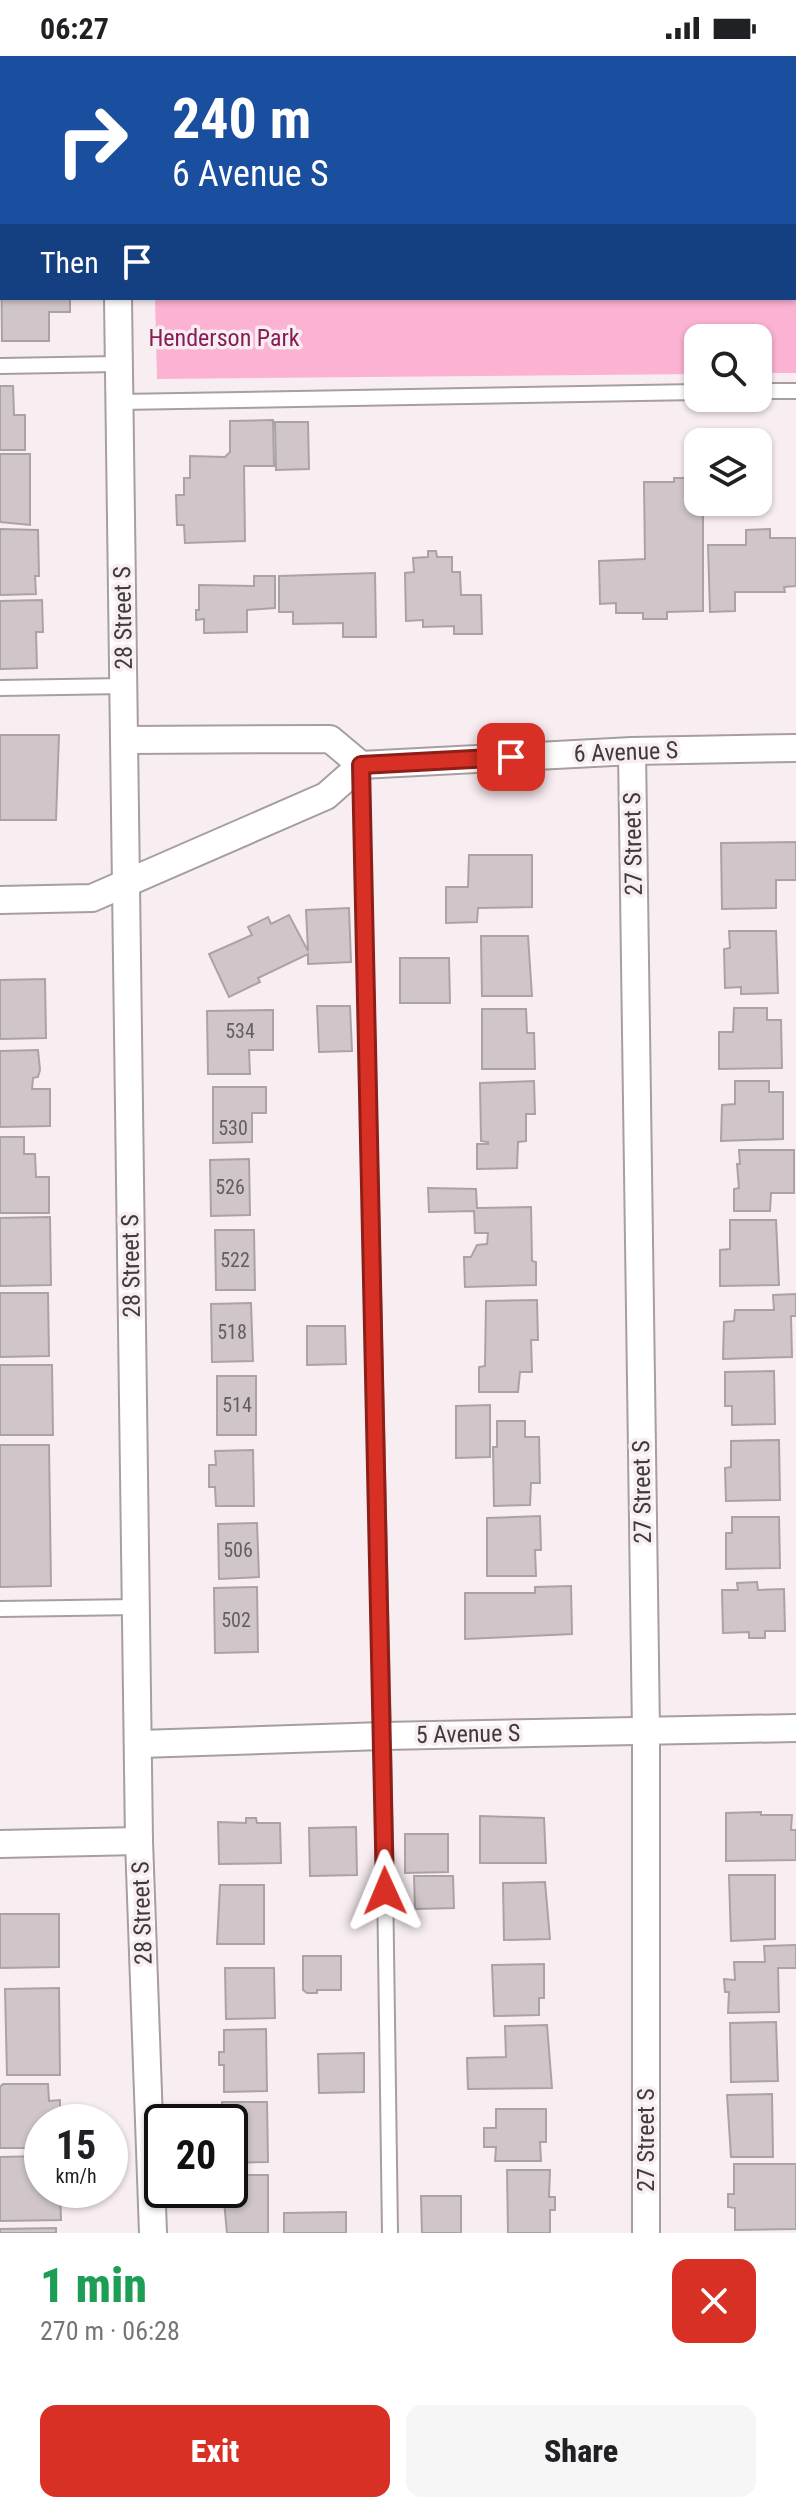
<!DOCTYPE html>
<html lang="en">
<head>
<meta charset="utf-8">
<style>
  :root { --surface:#fff; --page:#f6f6f6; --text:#202124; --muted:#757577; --accent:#d93025 }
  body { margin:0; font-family:"Roboto Condensed",sans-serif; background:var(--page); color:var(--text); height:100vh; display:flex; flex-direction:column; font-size:30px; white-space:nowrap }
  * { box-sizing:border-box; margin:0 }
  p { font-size:26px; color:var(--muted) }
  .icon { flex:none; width:44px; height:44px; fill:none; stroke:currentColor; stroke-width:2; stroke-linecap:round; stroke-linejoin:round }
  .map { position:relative; height:2177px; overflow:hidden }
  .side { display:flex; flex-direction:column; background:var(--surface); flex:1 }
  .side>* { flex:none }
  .guide { position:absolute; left:0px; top:0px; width:796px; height:244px; box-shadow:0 2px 6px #0004; background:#1a4fa0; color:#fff; overflow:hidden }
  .fabs { position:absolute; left:684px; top:268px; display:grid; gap:16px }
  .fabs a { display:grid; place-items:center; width:88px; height:88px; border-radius:16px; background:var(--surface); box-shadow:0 2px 6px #0004; font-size:40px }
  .speed { position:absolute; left:24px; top:2048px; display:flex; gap:16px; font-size:40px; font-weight:700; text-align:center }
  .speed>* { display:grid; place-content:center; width:104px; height:104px; border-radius:50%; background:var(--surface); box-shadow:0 2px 6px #0004; line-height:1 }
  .speed small { font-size:20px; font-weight:400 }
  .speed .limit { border:4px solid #111; border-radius:12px; background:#fff; color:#111 }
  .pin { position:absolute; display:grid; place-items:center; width:68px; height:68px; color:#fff; margin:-34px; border-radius:16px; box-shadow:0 4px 12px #0006 }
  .me { position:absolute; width:88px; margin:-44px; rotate:359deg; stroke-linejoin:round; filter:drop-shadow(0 0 6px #0008) }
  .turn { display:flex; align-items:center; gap:28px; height:168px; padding:0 40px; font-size:36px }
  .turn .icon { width:104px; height:104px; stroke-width:2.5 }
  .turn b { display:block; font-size:56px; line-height:68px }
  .then { display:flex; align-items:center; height:76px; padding:0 40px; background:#0003; gap:16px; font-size:30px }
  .round { display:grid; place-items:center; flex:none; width:84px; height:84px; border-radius:16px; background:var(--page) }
  .summary { display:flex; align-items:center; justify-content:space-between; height:136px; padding:0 40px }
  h1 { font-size:48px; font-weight:800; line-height:60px; color:#1e9e55 }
  .button { display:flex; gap:16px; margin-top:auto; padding:16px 40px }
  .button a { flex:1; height:92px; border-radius:16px; background:var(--accent); color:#fff; font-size:32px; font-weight:800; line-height:92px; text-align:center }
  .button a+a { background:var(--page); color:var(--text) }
  .status { display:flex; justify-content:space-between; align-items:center; height:56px; padding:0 40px; background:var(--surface); direction:ltr }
  .status svg { height:22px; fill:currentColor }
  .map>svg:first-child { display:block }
  .green { fill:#fcb2d2 }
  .building { fill:#d0c6c9; stroke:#aba2a5; stroke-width:2 }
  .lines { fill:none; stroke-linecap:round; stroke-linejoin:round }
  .service-casing { stroke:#a79ea1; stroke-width:18 }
  .minor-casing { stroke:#a79ea1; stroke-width:30 }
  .service { stroke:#fff; stroke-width:14 }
  .minor { stroke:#fff; stroke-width:26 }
  .route-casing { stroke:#8d1f18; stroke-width:20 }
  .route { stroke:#d93025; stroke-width:14 }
  .labels { text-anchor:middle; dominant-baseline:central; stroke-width:7; stroke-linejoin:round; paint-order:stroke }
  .number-label { font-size:20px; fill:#635e5f }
  .park-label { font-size:24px; fill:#861d57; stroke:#f8edf1 }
  .street-label { font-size:24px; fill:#3f3b3c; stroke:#f8edf1 }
</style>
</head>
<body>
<div class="status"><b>06:27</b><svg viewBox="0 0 49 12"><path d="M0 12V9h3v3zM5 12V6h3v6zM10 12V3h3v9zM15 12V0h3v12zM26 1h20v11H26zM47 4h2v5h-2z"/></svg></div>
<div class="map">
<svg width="796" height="2177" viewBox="0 0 796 2177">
  <rect width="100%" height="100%" fill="#f8edf1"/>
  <polygon class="green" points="140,0 796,0 796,317 758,317 758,282 698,282 698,318 157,323 155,242 794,242 794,2"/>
  <g class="building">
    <polygon points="0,91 2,242 70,242 70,256 49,256 49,285 2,285"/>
    <polygon points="0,330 13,330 14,359 25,359 25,394 0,394"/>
    <polygon points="273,364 274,410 244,410 245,485 185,487 184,469 177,469 176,439 184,439 184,422 190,422 190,400 225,401 230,396 230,365"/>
    <polygon points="275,366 308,366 309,413 276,414"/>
    <polygon points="0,398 30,398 30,469 0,466"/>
    <polygon points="674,422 698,422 698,446 703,446 703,555 667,556 667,563 643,563 643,557 616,557 616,547 600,548 599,505 645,503 644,426 674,426"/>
    <polygon points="0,473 38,474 39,520 35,520 36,538 0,539"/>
    <polygon points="770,473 770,482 796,482 796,530 784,531 785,536 735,536 735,555 710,556 708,489 746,489 746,474"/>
    <polygon points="428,495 436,495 437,501 452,501 452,516 460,516 461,539 481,539 482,578 454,578 454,570 423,571 423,564 406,565 405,517 414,516 413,502 428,501"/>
    <polygon points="375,517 376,581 343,581 343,567 293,568 293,556 279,556 279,520"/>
    <polygon points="254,520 275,520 275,552 247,554 247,576 204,577 204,563 196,564 196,554 199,554 199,529 254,530"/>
    <polygon points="42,544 43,576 36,576 37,612 0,613 0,545"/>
    <polygon points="0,679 59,679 56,764 0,764"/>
    <polygon points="796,786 796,824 776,824 776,852 722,853 721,787"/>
    <polygon points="469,799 532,799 532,851 478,852 477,866 446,867 446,831 468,831"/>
    <polygon points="349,852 351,906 308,908 308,898 258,922 260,926 229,941 209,898 252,879 248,871 268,861 271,868 289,859 308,895 306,854"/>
    <polygon points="729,875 776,875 778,937 741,938 741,931 725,932 724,893 730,892"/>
    <polygon points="481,880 528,880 532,940 482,940"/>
    <polygon points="400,902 449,902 450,947 400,947"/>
    <polygon points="45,923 46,982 0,983 0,924"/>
    <polygon points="317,950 350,950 352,995 319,996"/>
    <polygon points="734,952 767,952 767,964 781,964 782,1012 719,1013 719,976 733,976"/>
    <polygon points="482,953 526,953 527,977 534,977 535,1013 482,1013"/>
    <polygon points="273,954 273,994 249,994 250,1018 208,1018 207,955"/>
    <polygon points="38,994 40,1014 38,1021 33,1022 32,1033 50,1033 50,1070 0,1071 0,995"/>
    <polygon points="534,1025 535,1058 526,1058 526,1085 518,1086 517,1112 477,1113 477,1088 488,1088 488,1086 481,1085 480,1027"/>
    <polygon points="735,1025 769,1025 769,1036 783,1036 783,1083 721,1085 722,1049 735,1048"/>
    <polygon points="213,1031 266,1031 266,1057 252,1057 252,1086 213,1087"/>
    <polygon points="0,1081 24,1081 24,1098 35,1098 36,1121 49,1121 49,1157 0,1157"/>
    <polygon points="739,1094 794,1094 794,1137 771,1137 770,1155 734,1155 734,1133 739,1132 737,1108 740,1108"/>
    <polygon points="249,1103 250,1159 211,1160 210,1104"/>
    <polygon points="428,1132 476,1133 477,1152 531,1151 532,1205 536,1206 536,1229 465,1231 464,1201 471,1201 477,1189 487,1188 488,1177 475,1177 474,1155 429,1156"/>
    <polygon points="50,1161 51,1229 0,1230 0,1162"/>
    <polygon points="730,1164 776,1164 779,1229 720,1230 720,1194 730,1193"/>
    <polygon points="215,1174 254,1174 255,1234 216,1234"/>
    <polygon points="0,1237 48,1237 49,1300 0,1301"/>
    <polygon points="796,1238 796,1260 791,1260 792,1301 723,1303 724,1266 734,1265 735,1254 774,1254 773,1239"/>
    <polygon points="537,1244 538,1284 531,1284 532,1316 520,1316 518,1336 479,1336 479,1311 485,1310 486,1245"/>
    <polygon points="251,1247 253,1305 212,1306 211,1248"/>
    <polygon points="307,1270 345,1270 346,1308 307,1309"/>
    <polygon points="0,1309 52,1309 53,1379 0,1379"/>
    <polygon points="774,1315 775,1368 732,1369 732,1350 725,1350 725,1316"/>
    <rect x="217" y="1320" width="39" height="59"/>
    <polygon points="490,1349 490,1401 456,1402 456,1350"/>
    <polygon points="497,1365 525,1365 525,1381 539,1381 540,1427 531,1427 530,1449 494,1450 493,1391 497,1391"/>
    <polygon points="779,1384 780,1444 726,1445 725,1412 731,1411 731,1385"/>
    <polygon points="0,1389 49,1389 51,1530 0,1531"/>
    <polygon points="253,1394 254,1450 216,1450 215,1431 209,1431 209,1409 216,1409 215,1395"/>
    <polygon points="540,1460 541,1494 535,1494 536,1520 487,1520 487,1462"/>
    <polygon points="732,1461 779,1461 780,1512 726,1513 726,1477 732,1477"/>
    <polygon points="257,1467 259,1521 219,1523 218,1468"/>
    <polygon points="757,1526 758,1534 784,1533 785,1575 765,1575 765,1582 749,1582 749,1576 723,1577 722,1534 738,1534 737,1527"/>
    <polygon points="571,1530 572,1578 465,1583 465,1537 535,1537 535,1531"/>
    <polygon points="257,1531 258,1596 215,1597 214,1532"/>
    <polygon points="761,1756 761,1759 792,1759 791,1774 796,1774 796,1804 726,1805 726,1757"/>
    <polygon points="480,1760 544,1762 546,1807 480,1807"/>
    <polygon points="246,1762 256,1762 257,1767 280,1767 281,1807 219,1808 218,1766 246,1767"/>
    <polygon points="356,1771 357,1819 310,1820 309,1772"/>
    <polygon points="405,1778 448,1778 448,1816 405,1817"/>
    <polygon points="729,1819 775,1819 775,1883 731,1885"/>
    <polygon points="414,1820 453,1820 454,1852 415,1853"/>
    <polygon points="545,1826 550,1883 504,1884 503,1827"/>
    <polygon points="220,1829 264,1829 264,1888 217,1888"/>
    <polygon points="0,1858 59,1858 59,1911 0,1912"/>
    <polygon points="796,1889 796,1912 778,1912 779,1956 728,1957 729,1936 725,1936 724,1923 735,1924 734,1906 765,1906 764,1890"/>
    <polygon points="303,1900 341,1900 341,1934 317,1934 317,1937 307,1937 303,1934"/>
    <polygon points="544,1908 544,1942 539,1942 539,1959 494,1960 492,1909"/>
    <polygon points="225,1912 274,1912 275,1962 226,1963"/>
    <polygon points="59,1932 60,2019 7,2019 5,1933"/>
    <polygon points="776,1966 778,2025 731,2026 730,1967"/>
    <polygon points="547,1969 552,2032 468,2033 467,2002 506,2001 505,1970"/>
    <polygon points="266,1973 267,2035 224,2036 224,2009 219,2009 219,1996 224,1996 224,1974"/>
    <polygon points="364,1997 364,2036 319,2037 318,1998"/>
    <polygon points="3,2028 48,2028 49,2045 60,2044 60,2066 42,2066 42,2092 0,2092 0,2031"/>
    <polygon points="772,2038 773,2101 731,2101 727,2039"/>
    <polygon points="222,2046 267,2046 268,2106 230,2107 230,2066 222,2066"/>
    <polygon points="496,2053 546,2053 546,2086 540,2086 541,2105 495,2105 496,2091 484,2091 484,2072 496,2072"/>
    <polygon points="42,2100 42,2134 60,2134 61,2164 0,2165 0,2101"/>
    <polygon points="734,2108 796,2108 796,2173 735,2174 735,2152 728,2151 728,2138 734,2138"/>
    <polygon points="507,2114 550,2114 549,2141 555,2141 555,2154 550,2154 550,2177 508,2177"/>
    <polygon points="230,2119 268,2119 268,2177 227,2177 223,2134 230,2134"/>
    <polygon points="421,2140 461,2140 461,2177 422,2177"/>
    <polygon points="346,2156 346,2177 284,2177 284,2157"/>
    <polygon points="56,2172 56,2177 0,2177 0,2173"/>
  </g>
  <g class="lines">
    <g class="service-casing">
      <g id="service">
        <polyline points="0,310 118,308"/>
        <polyline points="758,335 796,335"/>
        <polyline points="119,346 698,336"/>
        <polyline points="0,632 124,630"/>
        <polyline points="361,710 383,1680 390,2177"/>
        <polyline points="0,1553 136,1551"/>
      </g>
    </g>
    <g class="minor-casing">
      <g id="minor">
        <polyline points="117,0 117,2"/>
        <polyline points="118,242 139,1785 153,2177"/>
        <polyline points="125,684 330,683 361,709"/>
        <polyline points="632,695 646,1675 646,2177"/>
        <polyline points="0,844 92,842 326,740 361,709 632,695 796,692"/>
        <polyline points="140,1688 383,1680 796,1672"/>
        <polyline points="0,1788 139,1785"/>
      </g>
    </g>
    <use href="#service" class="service"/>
    <use href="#minor" class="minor"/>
  </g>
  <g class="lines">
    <g class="route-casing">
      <polyline id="route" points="385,1835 361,709 511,701"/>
    </g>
    <use href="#route" class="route"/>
  </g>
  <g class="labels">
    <g class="number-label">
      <text x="240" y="975">534</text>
      <text x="233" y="1072">530</text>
      <text x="230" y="1131">526</text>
      <text x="235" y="1204">522</text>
      <text x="232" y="1276">518</text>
      <text x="237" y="1349">514</text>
      <text x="238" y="1494">506</text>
      <text x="236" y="1564">502</text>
    </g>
    <g class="park-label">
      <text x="224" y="282">Henderson Park</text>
    </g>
    <g class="street-label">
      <text transform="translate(123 562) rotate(-91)">28 Street S</text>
      <text transform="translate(626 696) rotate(-2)">6 Avenue S</text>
      <text transform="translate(633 788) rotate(-91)">27 Street S</text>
      <text transform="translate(131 1210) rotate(-91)">28 Street S</text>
      <text transform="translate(642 1436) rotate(-91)">27 Street S</text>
      <text transform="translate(468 1678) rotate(-1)">5 Avenue S</text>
      <text transform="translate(142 1857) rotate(-92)">28 Street S</text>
      <text transform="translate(646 2084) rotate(-90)">27 Street S</text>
    </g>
  </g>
</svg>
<div class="fabs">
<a><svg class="icon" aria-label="search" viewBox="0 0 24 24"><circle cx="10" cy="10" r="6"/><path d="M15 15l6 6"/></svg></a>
<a><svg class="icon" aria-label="layers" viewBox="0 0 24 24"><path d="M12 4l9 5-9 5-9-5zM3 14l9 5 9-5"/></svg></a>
</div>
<div class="speed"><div>15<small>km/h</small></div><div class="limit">20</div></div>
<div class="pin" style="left:511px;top:701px;background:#d93025"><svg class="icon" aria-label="arrive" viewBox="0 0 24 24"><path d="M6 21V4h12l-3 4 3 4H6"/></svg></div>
<svg class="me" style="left:385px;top:1835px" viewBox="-20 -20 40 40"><path d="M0-17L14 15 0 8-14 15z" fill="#d93025" stroke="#fff" stroke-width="4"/></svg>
<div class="guide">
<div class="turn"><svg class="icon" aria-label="right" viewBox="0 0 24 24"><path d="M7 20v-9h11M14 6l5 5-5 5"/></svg><div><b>240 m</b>6 Avenue S</div></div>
<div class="then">Then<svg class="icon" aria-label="arrive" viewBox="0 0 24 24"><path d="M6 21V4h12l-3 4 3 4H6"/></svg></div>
</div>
</div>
<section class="side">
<div class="summary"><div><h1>1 min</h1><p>270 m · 06:28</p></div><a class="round" style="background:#d93025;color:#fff"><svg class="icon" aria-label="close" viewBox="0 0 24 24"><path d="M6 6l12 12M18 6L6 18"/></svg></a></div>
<div class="button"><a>Exit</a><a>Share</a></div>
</section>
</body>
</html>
